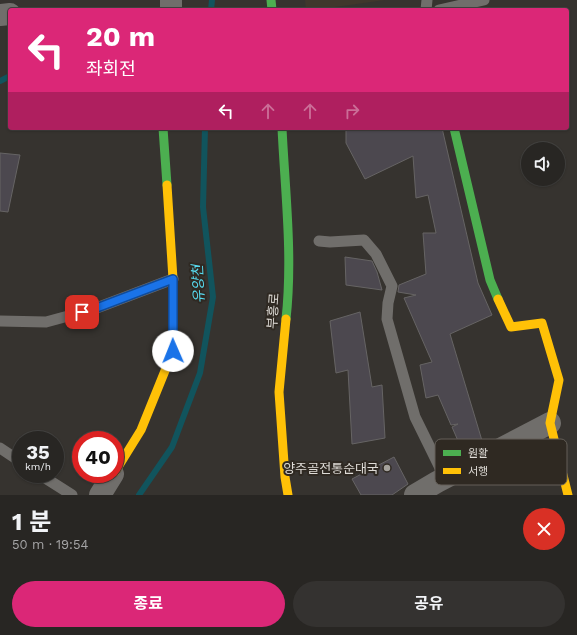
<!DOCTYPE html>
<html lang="ko">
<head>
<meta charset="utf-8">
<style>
  :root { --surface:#282623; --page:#343230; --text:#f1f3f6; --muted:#a5a5a6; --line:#444341; --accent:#db2777 }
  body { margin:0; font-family:"Work Sans","Noto Sans KR",sans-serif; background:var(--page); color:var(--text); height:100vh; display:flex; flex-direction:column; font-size:15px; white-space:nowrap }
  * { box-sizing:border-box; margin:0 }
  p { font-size:13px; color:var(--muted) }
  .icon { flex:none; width:22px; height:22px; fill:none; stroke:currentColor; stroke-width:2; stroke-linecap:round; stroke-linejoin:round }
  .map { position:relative; height:495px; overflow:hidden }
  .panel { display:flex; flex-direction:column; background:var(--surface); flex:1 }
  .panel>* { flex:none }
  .banner { position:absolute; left:8px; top:8px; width:561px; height:122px; border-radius:4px; box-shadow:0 1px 3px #0004,0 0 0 1px var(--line); background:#db2777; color:#fff; overflow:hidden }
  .buttons { position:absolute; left:521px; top:142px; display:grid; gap:8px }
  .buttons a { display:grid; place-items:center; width:44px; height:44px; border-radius:50%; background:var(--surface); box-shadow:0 1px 3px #0004,0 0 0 1px var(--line); font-size:20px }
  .speed { position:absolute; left:12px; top:431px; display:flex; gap:8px; font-size:20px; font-weight:700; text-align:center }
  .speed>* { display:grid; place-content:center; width:52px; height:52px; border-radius:50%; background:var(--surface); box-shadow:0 1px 3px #0004,0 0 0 1px var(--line); line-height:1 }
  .speed small { font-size:10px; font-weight:400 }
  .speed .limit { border:6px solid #d22; background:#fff; color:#111 }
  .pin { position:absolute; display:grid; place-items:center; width:34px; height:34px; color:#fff; margin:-17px; border-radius:8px; box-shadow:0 2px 6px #0006 }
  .me { position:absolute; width:44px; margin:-22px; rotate:359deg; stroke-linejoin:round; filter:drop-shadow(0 0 3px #0008) }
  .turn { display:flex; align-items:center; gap:14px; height:84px; padding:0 12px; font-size:18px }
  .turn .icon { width:52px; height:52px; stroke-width:2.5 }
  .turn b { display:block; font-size:28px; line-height:34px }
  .lanes { display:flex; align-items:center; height:38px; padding:0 12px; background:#0003; justify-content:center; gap:20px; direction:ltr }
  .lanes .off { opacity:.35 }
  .round { display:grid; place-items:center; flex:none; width:42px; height:42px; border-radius:21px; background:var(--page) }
  .headline { display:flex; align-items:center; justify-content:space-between; height:68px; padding:0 12px }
  h1 { font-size:24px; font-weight:700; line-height:30px }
  .primary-button { display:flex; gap:8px; margin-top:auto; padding:8px 12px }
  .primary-button a { flex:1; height:46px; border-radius:24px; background:var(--accent); color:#fff; font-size:16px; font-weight:700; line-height:46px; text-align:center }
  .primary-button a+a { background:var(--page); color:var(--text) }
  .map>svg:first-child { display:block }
  .built { fill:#40372c }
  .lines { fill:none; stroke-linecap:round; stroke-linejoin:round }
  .stream { stroke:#11545d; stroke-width:6 }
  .building { fill:#4c484f; stroke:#666464 }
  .lane { stroke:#706e6b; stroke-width:11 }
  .street { stroke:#706e6b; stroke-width:22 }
  .fast { stroke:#4caf50; stroke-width:9 }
  .slow { stroke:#ffc107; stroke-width:9 }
  .route-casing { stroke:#114b97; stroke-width:10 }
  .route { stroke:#1a73e8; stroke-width:7 }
  .poi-dot { fill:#a4a19c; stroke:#2f2922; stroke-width:1.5 }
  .labels { text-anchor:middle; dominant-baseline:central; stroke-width:4; stroke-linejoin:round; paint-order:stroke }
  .street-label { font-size:13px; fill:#dfdcd7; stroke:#2f2922 }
  .poi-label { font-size:13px; fill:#dfdcd7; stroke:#2f2922; text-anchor:end }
  .water-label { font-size:14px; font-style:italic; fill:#57d9ee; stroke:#2f2922 }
  .key { fill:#2f2922; stroke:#645f58; stroke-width:1 }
  .key-label { font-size:11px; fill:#dfdcd7 }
</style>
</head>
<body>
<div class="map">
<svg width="577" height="495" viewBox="0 0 577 495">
  <rect width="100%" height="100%" fill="#36332f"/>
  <polygon class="built" points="305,0 385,0 314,10 306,10"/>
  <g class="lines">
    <g class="stream">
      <polyline points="211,10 212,0"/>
      <polyline points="0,81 10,76"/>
      <polyline points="139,495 172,447 200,373 213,297 203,207 205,128"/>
    </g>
  </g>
  <g class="building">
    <polygon points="346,128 442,128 478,283 492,315 450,334 483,444 470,451 469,448 462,450 452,427 458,424 451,425 438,395 426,398 420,365 432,362 404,298 416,295 398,292 399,285 426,274 423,233 436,233 428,195 416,198 413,156 365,179 346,143"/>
    <polygon points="0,153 20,155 8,212 0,211"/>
    <polygon points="345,257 372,261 377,272 382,290 346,285"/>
    <polygon points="360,312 372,387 382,385 385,438 352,444 348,370 336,373 330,321"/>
    <polygon points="394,457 408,484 392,495 361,495 352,479"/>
  </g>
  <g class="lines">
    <g class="lane">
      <polyline points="426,10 427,0"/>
      <polyline points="439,10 484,0"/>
      <polyline points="319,241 330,242 364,240 376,254 392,286 388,303 387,319 415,417 445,478"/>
      <polyline points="0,321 46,322 94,309 173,279"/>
      <polyline points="0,448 21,462"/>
      <polyline points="39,474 72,495"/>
    </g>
    <g class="street">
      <polyline points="171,10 171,0"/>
      <polyline points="0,15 10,14"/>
      <polyline points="100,495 113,474"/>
      <polyline points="415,495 437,482 550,423"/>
    </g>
    <g class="fast">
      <polyline points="271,0 272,10"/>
      <polyline points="163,128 167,185"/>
      <path d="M 282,128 C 285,191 293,256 286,319"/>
      <polyline points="454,128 490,280 498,299"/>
    </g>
    <g class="slow">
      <polyline points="498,299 511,327 542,323 559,380 550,423 568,495"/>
      <polyline points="286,319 279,392 285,477 288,495"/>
      <polyline points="115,472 141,430 173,351 173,279 167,185"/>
    </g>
  </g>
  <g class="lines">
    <g class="route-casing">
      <polyline id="route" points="82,312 94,309 173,279 173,351"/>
    </g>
    <use href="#route" class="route"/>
  </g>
  <circle class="poi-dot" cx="387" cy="468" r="4"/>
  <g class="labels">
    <g class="street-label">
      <text transform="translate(273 311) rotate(-86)">부흥로</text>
    </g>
    <g class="poi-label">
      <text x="379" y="468">양주골전통순대국</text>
    </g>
    <g class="water-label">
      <text transform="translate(198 284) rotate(-93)">유양천</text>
    </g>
  </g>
  <rect x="435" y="439" width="132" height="46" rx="6" class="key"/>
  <rect x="443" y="450" width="18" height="6" fill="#4caf50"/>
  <rect x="443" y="468" width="18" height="6" fill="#ffc107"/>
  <g class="key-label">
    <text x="468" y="457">원활</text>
    <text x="468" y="475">서행</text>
  </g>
</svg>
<div class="buttons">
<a><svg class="icon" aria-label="sound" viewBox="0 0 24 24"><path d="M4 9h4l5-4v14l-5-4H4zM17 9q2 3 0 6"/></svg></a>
</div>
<div class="speed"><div>35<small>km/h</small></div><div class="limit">40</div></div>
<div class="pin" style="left:82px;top:312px;background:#d93025"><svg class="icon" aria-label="arrive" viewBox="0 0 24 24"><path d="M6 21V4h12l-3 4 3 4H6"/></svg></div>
<svg class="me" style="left:173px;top:351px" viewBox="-20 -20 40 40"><circle r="19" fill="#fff"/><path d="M0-13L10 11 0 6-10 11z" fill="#1a73e8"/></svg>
<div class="banner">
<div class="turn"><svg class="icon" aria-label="left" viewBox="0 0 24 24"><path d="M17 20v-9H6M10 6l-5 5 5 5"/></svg><div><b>20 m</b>좌회전</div></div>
<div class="lanes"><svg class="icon" aria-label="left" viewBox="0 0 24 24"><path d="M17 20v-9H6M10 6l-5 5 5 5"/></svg><svg class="icon off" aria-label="ahead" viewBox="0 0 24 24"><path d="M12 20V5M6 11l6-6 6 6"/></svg><svg class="icon off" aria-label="ahead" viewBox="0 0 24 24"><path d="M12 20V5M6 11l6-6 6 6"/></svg><svg class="icon off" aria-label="right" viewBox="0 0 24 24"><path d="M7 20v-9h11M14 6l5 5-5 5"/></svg></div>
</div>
</div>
<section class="panel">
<div class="headline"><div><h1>1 분</h1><p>50 m · 19:54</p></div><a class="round" style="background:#d93025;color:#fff"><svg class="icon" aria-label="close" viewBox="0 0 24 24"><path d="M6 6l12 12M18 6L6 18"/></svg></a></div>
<div class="primary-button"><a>종료</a><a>공유</a></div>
</section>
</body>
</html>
